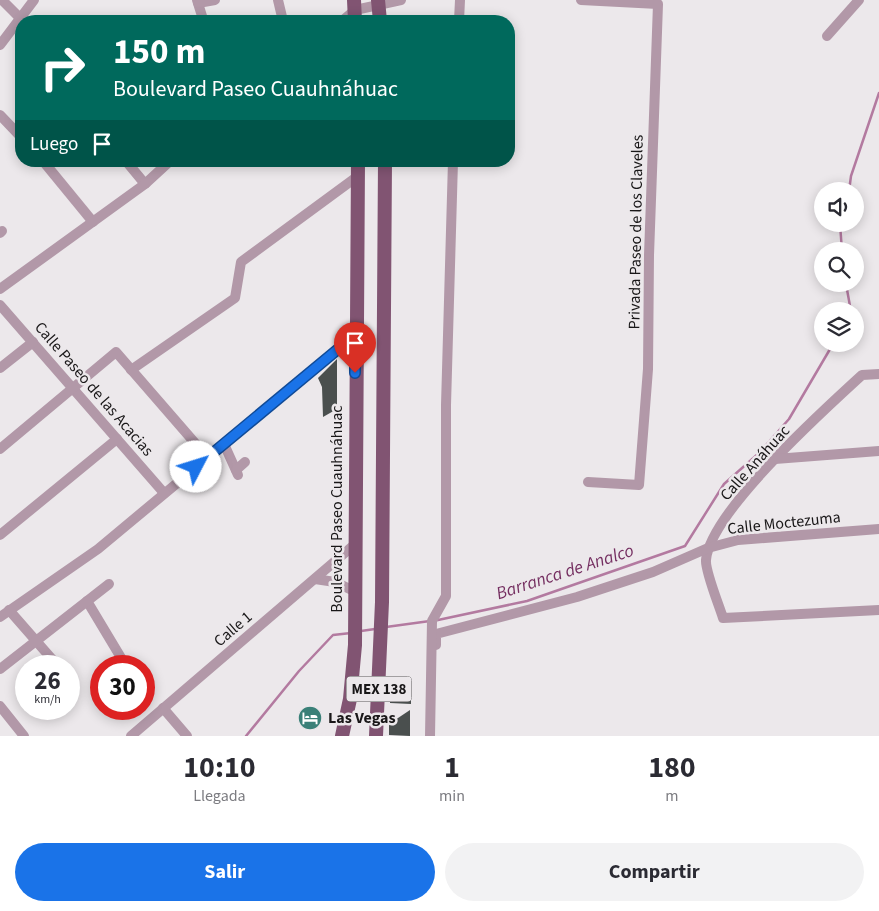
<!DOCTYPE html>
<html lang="es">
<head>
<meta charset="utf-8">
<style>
  :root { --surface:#fff; --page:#f2f2f3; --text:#2b2b33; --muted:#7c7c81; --accent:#1a73e8 }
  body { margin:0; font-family:"Source Sans 3",sans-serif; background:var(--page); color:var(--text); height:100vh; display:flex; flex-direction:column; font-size:19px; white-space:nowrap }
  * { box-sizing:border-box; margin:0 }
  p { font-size:16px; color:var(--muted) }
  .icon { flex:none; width:28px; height:28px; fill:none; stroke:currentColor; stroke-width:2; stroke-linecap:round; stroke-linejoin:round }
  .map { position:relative; height:736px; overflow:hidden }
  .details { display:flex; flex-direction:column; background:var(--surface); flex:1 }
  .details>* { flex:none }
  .banner { position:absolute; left:15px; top:15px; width:500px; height:152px; border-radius:20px; box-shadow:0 2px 12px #0003; background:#00695c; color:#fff; overflow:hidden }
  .fabs { position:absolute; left:814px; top:182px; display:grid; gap:10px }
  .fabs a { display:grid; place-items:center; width:50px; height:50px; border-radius:50%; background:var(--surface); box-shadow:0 2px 12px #0003; font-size:25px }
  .speed { position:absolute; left:15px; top:655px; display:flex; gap:10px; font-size:25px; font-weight:700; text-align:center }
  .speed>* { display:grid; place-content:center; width:65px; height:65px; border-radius:50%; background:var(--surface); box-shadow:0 2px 12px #0003; line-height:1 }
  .speed small { font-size:12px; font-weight:400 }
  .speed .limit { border:8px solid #d22; background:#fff; color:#111 }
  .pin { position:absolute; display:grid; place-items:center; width:42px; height:42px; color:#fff; margin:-51px -21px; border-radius:50% 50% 50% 0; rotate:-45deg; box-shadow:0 0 5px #0007 }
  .pin .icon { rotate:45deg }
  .me { position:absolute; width:55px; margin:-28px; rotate:50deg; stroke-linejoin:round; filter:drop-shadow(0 0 4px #0008) }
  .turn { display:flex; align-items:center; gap:18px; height:105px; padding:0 15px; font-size:22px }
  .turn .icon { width:65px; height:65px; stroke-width:2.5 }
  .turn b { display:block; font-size:35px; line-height:42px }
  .then { display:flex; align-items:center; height:48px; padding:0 15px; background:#0003; gap:10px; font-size:19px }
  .eta { display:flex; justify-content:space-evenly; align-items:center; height:85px; text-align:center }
  .eta b { font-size:30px; font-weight:700; line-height:35px }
  .button { display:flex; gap:10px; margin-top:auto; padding:10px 15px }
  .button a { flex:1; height:58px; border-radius:30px; background:var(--accent); color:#fff; font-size:20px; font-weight:700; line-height:58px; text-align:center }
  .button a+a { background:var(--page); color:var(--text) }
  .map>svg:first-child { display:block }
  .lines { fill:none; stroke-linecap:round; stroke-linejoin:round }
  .stream { stroke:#b37aa0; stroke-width:2.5 }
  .building { fill:#4a4f4e }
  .minor { stroke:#b298a8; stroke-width:10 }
  .primary { stroke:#815472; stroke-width:14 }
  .route-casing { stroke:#114b97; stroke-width:12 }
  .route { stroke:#1a73e8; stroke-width:9 }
  .labels { text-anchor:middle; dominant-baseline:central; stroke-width:5; stroke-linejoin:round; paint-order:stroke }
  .shield { fill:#ece8eb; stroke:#585657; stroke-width:1 }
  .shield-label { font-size:15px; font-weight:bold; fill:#191718 }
  .street-label { font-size:16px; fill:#191718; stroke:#ece8eb }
  .poi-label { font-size:16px; font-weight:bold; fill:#191718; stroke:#ece8eb; text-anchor:start }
  .water-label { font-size:18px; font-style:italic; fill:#752f61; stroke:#ece8eb }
</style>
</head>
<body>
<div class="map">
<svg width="879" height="736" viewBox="0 0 879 736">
  <rect width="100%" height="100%" fill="#ece8eb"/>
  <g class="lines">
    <g class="stream">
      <polyline points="849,191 851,176 879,93"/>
      <polyline points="840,224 842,251"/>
      <polyline points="846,284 850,306 847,311"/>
      <polyline points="438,620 527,601 685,546 724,484 759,453 789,419 833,344"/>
      <polyline points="386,627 430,621"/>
      <polyline points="361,631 375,629"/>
      <polyline points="246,736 299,671 333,635 351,633"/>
    </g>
  </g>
  <g class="building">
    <polygon points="337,359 337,409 323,417 322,387 318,378"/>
    <polygon points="403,683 411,684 411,704 390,703 390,692"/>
    <polygon points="410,710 410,736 389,735 389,724"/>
  </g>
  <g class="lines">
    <g class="minor">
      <polyline points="2,0 20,18"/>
      <polyline points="197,0 202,16 202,21"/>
      <polyline points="278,0 283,21"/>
      <polyline points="581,0 658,4 649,255 648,369 639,485 588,482"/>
      <polyline points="198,3 215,0"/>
      <polyline points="342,21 355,10 401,0"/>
      <polyline points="459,21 460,0"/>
      <polyline points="827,36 859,0"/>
      <polyline points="0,45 34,0"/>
      <polyline points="0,115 21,137"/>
      <polyline points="43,161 93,222"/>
      <polyline points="126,161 145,184"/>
      <polyline points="0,233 2,231"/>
      <polyline points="0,289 145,184 170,161"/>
      <polyline points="0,305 164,493"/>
      <polyline points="0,368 33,342"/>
      <polyline points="131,370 235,298 241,262 358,176"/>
      <path d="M 879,374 L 862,375 C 825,409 710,512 706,560 C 705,571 719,605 723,618 L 879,610"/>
      <polyline points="224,444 238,475"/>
      <polyline points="0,449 116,352 208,458"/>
      <polyline points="775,459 879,451"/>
      <polyline points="236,470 245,462"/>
      <polyline points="0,535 117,439"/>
      <polyline points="315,579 335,582 354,591"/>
      <polyline points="87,601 123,661"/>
      <polyline points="9,610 58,666"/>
      <polyline points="0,617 98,549 355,335"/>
      <polyline points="436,645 436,634 577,597 653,572 708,548 738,540 879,529"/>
      <polyline points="0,669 109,584"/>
      <polyline points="0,706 24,736"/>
      <polyline points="163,708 187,736"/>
      <polyline points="131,736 354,545"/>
      <polyline points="430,736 432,621 446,596 446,405 453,161"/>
    </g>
    <g class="primary">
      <polyline points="354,0 355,21"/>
      <polyline points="378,0 380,21"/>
      <polyline points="342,736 350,699 355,645 358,161"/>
      <polyline points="376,736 382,602 385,161"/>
    </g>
  </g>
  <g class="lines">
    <g class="route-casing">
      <polyline id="route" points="196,467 355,335 355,373"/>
    </g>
    <use href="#route" class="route"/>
  </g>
  <defs>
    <g id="hotel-disc" transform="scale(1.25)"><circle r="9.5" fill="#3a8078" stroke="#ece8eb"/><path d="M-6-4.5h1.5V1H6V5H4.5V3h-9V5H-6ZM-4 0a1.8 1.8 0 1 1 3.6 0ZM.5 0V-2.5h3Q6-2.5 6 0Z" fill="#fff"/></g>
  </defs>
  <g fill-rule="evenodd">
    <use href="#hotel-disc" x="310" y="718"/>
  </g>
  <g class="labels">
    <rect class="shield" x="346.5" y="676.5" width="65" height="25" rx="4"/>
    <g class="shield-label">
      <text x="379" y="689">MEX 138</text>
    </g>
    <g class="street-label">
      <text transform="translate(636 232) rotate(-89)">Privada Paseo de los Claveles</text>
      <text transform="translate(94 389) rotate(49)">Calle Paseo de las Acacias</text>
      <text transform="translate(755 463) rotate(-48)">Calle Anáhuac</text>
      <text transform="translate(337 509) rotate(-90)">Boulevard Paseo Cuauhnáhuac</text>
      <text transform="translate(784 523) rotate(-6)">Calle Moctezuma</text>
      <text transform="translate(233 629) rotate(-41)">Calle 1</text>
    </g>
    <g class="poi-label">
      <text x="328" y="718">Las Vegas</text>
    </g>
    <g class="water-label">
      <text transform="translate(565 572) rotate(-18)">Barranca de Analco</text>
    </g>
  </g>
</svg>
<div class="fabs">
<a><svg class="icon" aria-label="sound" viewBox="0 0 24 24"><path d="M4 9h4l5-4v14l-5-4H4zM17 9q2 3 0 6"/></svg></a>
<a><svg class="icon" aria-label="search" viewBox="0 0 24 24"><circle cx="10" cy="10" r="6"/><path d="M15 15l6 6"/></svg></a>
<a><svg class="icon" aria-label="layers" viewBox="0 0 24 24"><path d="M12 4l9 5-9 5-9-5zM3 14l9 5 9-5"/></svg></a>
</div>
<div class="speed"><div>26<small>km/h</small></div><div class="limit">30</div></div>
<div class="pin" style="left:355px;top:373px;background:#d93025"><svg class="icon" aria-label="arrive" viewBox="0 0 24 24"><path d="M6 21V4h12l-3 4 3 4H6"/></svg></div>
<svg class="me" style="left:196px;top:467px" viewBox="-20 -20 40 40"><circle r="19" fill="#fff"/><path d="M0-13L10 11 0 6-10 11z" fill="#1a73e8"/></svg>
<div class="banner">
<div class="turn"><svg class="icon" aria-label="right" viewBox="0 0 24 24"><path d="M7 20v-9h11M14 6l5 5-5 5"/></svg><div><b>150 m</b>Boulevard Paseo Cuauhnáhuac</div></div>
<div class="then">Luego<svg class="icon" aria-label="arrive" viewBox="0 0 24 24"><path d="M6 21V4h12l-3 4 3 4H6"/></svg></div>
</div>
</div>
<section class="details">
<div class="eta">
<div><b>10:10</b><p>Llegada</p></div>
<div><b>1</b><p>min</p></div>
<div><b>180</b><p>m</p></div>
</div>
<div class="button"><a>Salir</a><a>Compartir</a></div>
</section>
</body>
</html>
